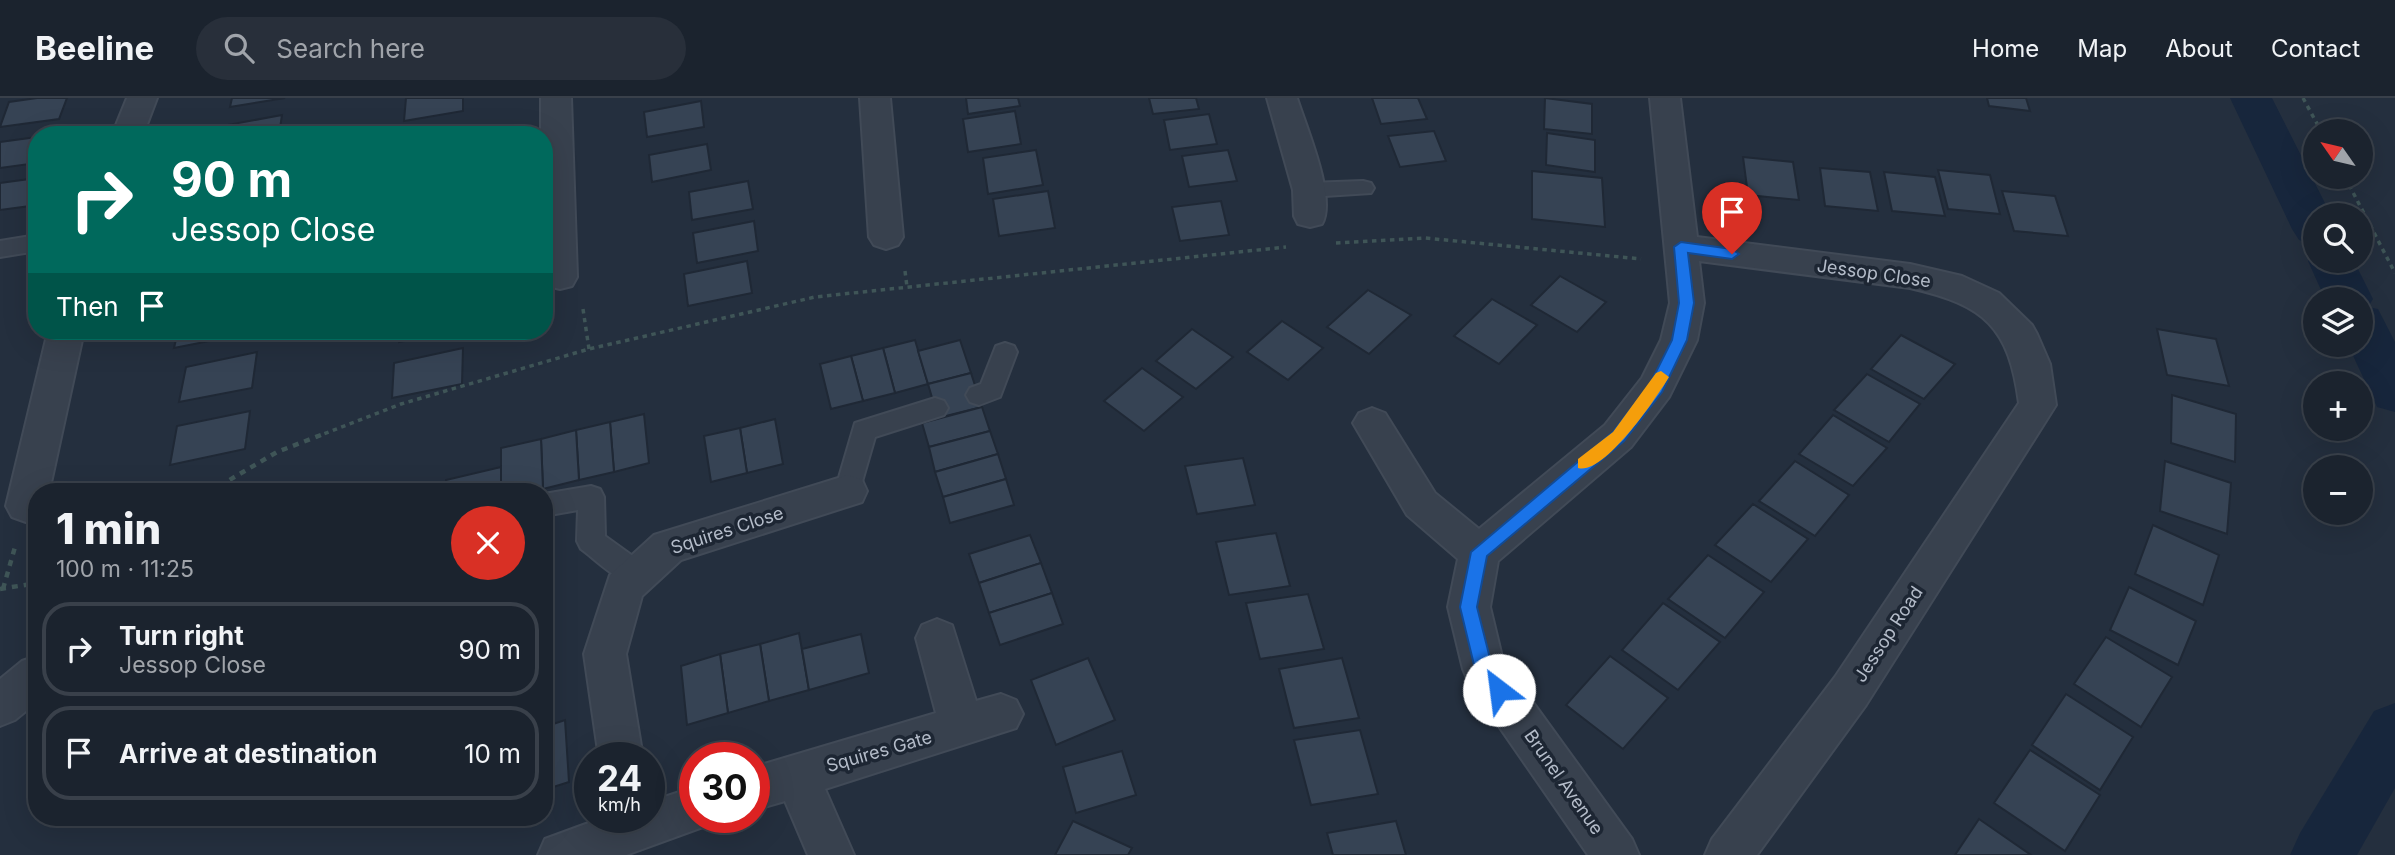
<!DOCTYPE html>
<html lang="en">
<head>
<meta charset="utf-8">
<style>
  :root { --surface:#1b232e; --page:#282f3a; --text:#f1f3f6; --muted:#a0a4aa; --line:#39404a }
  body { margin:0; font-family:Inter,sans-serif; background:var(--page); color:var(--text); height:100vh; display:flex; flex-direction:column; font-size:26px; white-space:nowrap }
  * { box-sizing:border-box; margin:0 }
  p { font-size:23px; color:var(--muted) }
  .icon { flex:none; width:38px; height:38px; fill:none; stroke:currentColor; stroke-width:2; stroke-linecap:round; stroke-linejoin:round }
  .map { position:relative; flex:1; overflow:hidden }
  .details { position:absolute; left:28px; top:385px; width:525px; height:343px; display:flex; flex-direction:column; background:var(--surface); border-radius:28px; box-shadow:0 7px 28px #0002,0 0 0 2px var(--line) }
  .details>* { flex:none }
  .hud { position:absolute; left:28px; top:28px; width:525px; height:214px; border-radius:28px; box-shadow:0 7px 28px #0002,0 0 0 2px var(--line); background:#00695c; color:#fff; overflow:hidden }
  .needle { width:46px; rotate:304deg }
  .buttons { position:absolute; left:2303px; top:21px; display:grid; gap:14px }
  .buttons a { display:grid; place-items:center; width:70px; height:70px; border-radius:50%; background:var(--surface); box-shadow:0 7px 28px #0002,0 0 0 2px var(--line); font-size:35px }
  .speed { position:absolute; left:574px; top:644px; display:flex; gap:14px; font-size:35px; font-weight:700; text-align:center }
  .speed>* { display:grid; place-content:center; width:91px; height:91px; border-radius:50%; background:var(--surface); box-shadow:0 7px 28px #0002,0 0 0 2px var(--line); line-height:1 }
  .speed small { font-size:18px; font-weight:400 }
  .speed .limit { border:10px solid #d22; background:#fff; color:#111 }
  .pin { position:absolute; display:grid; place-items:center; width:60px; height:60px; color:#fff; margin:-72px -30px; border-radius:50% 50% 50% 0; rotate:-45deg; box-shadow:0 0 7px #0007 }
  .pin .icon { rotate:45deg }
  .me { position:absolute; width:77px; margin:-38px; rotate:330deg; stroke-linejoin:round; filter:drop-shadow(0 0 5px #0008) }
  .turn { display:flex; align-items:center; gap:24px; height:147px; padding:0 28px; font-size:32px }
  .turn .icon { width:91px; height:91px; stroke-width:2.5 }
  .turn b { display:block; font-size:49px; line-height:60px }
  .then { display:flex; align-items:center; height:66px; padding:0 28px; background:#0003; gap:14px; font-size:26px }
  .round { display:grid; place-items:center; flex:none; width:74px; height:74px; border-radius:37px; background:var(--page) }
  .head { display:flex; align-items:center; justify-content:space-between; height:119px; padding:0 28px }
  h1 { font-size:42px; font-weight:800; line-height:52px }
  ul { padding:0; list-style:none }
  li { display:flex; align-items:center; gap:21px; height:94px; margin:0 14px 10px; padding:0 14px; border:4px solid var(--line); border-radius:28px }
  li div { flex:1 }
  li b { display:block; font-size:26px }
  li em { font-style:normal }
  header { display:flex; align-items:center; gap:42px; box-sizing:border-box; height:98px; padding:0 35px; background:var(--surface); border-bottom:2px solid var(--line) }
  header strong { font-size:33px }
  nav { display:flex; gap:38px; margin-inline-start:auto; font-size:24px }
  .search { width:490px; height:63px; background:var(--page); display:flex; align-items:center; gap:18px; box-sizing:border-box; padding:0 24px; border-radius:38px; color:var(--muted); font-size:26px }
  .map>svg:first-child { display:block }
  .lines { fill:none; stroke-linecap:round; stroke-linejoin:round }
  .canal { fill:#17263c; fill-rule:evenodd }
  .building { fill:#364354; stroke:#1f2835; stroke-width:2 }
  .service-casing { stroke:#414a57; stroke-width:4 }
  .minor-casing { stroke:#414a57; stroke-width:4 }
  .path-far1 { stroke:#3f5557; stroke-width:3.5; stroke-dasharray:4.5 4.5; stroke-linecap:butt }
  .path { stroke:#3f5557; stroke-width:4.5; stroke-dasharray:6 6; stroke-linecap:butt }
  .service { fill:#38414e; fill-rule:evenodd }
  .minor { fill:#38414e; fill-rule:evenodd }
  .route { fill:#1a73e8; stroke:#114b97; stroke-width:2 }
  .slow { fill:#f59e0b }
  .labels { text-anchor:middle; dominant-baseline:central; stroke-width:7; stroke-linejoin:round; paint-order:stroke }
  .street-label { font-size:18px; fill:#b4bcc9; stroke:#1d2633 }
</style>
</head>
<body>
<header>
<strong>Beeline</strong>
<div class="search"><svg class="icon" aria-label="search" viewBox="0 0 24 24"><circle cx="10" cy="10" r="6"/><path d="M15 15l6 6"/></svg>Search here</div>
<nav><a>Home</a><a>Map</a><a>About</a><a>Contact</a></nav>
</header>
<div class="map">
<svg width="2395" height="757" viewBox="0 0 2395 757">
  <rect width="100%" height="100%" fill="#242f3e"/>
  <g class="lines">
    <g class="canal">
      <polygon points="2230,0 2272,0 2331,117 2315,117 2315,147 2299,142 2292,131"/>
      <polygon points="2315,151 2315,163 2354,163 2373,201 2368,209 2378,211 2395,244 2395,314 2377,309 2348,247 2361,247 2361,201 2325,201 2308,163"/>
      <polygon points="2395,605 2395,690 2357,757 2290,757 2300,735 2374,613"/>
    </g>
  </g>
  <g class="building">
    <polygon points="37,0 67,0 59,21 0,29 9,4"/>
    <polygon points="232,0 285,0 230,9"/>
    <polygon points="406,0 463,0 463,13 404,23"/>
    <polygon points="966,0 1018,0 1020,8 968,16"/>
    <polygon points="1149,0 1196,0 1199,11 1153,16"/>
    <polygon points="1372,0 1418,0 1427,21 1381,26"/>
    <polygon points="1545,0 1592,6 1592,36 1544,31"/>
    <polygon points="1987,0 2026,0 2030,13 1989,8"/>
    <polygon points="701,3 704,29 647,39 644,14"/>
    <polygon points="1015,13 1021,46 968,54 963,21"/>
    <polygon points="1209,16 1217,46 1170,52 1164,22"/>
    <polygon points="282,17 279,37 220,37 222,28"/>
    <polygon points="474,29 474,37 430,37"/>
    <polygon points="1434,33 1446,63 1400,69 1388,38"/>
    <polygon points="1547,35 1595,42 1595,74 1546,67"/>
    <polygon points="37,39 37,65 0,70 0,44"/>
    <polygon points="707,46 711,72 652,84 649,57"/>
    <polygon points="1036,52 1043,87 988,96 983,60"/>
    <polygon points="1228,52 1237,83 1189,89 1182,58"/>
    <polygon points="1743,59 1793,64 1799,102 1748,97"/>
    <polygon points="1820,70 1870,74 1878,113 1825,108"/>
    <polygon points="1938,72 1990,77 2000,116 1948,111"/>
    <polygon points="1532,73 1602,80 1605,129 1532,121"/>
    <polygon points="1884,74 1935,79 1945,118 1892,113"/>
    <polygon points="37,80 37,90 30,108 0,112 0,85"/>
    <polygon points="748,83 753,111 692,122 689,94"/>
    <polygon points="1048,93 1055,130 999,138 993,101"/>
    <polygon points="2002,93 2055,98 2068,138 2014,133"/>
    <polygon points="1221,103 1229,137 1180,143 1172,109"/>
    <polygon points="754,123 758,153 697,165 693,135"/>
    <polygon points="747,163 752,195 688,208 684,176"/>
    <polygon points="1560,178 1606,204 1577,234 1531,207"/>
    <polygon points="1368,192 1411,217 1369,256 1327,229"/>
    <polygon points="1492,201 1537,227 1499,266 1454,238"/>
    <polygon points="1282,223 1323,250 1288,282 1247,254"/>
    <polygon points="1192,231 1233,259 1196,291 1156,263"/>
    <polygon points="2157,231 2216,241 2229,288 2167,277"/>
    <polygon points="178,233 245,233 245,236 174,250"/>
    <polygon points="399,233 455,233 399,244"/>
    <polygon points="1901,237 1955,266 1924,301 1871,271"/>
    <polygon points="915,242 928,286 895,295 883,250"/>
    <polygon points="960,242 971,275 928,286 918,253"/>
    <polygon points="463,250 462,286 392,300 394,265"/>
    <polygon points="883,250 895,295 863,303 851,258"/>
    <polygon points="257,254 252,290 179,304 186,269"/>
    <polygon points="851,258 863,303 831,311 820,266"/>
    <polygon points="1142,270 1183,299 1144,333 1104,303"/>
    <polygon points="971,275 982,309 938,320 928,286"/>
    <polygon points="1867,276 1920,306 1889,344 1834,312"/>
    <polygon points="2172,297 2236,316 2235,364 2171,345"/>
    <polygon points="982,309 990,333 929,349 922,325"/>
    <polygon points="250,313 245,351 170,367 177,328"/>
    <polygon points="644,316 649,365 614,374 610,324"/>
    <polygon points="1833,317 1887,350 1853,388 1799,356"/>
    <polygon points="775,321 783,366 747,375 740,330"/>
    <polygon points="610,324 614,374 579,382 576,332"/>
    <polygon points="740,330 747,375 711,384 704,338"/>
    <polygon points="576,332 579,382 543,391 541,341"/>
    <polygon points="990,333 998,356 935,374 929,349"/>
    <polygon points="541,341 543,391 501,394 501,350"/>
    <polygon points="998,356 1006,381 943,399 935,374"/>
    <polygon points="1243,360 1255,407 1197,416 1185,368"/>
    <polygon points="1795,363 1849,397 1815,438 1759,403"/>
    <polygon points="2165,363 2231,385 2227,436 2160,413"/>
    <polygon points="501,369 501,394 446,394 446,382"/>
    <polygon points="1006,381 1014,407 950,425 943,399"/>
    <polygon points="1753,406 1808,441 1771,484 1715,447"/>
    <polygon points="2153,427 2219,457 2203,507 2135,476"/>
    <polygon points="1276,435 1290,488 1229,497 1216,444"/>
    <polygon points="1030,437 1041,465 979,485 969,456"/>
    <polygon points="1708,457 1764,494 1725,540 1668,501"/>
    <polygon points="1041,465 1052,495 989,515 979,485"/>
    <polygon points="2129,489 2196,523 2178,567 2110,532"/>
    <polygon points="1052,495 1063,526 1000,547 989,515"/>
    <polygon points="1308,496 1324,551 1260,561 1246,505"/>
    <polygon points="1663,505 1720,544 1678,592 1622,552"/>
    <polygon points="799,535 809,592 769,603 760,546"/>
    <polygon points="861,536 869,575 809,592 802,551"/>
    <polygon points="2106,539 2172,579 2141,629 2074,586"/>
    <polygon points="760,546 769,603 728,615 720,556"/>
    <polygon points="720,556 728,615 687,627 681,568"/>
    <polygon points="1610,558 1668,600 1623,651 1566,607"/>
    <polygon points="1088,560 1115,622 1056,647 1031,582"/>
    <polygon points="1342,560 1359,620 1294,630 1279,571"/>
    <polygon points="2066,596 2133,639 2100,692 2032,647"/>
    <polygon points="565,622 569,684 544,692 544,629"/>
    <polygon points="1360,632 1378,696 1311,707 1294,642"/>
    <polygon points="2030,652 2100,697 2065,753 1994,705"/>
    <polygon points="1122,653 1136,697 1076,715 1063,669"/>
    <polygon points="1979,721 2031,757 1955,757"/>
    <polygon points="1073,723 1132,750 1128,757 1055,757"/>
    <polygon points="1396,723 1406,757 1333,757 1327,735"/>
  </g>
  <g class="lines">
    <g class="service-casing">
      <g id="service">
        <polygon points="1363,83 1371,85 1374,90 1371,95 1309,99 1301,97 1298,92 1301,87 1309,85"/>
        <polygon points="37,137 37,153 0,159 0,143"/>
        <polygon points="1005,245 1014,248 1017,254 1000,299 979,307 970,304 966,297 970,290 981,286 996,248"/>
        <polygon points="935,300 944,303 948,310 944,317 875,339 857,401 848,404 839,401 835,393 855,325"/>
        <path d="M 591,388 L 600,391 L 604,399 L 605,438 L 648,469 L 652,477 L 648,485 C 625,493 599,464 581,451 L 577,443 L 578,412 L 544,418 L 544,396 Z"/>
      </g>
    </g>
    <g class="minor-casing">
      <g id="minor">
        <polygon points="127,0 157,0 143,37 112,37"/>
        <polygon points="541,0 571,0 577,179 572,188 560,191 548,188 544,181 544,37 541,37"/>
        <polygon points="860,0 890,0 903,139 898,147 886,151 874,147 869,139"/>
        <path d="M 1267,0 L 1297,0 C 1306,29 1337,100 1322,126 L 1310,129 L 1298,126 L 1294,118 L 1293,92 Z"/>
        <path d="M 1650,0 L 1680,0 L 1697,139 L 1910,166 L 1962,178 L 1999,195 L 2032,227 L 2037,236 L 2050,266 L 2056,307 L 1866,607 L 1757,757 L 1705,757 L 1712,741 L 1835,579 L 2019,305 C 2009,229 1985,207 1910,190 L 1699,163 L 1704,205 L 1697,242 L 1669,299 L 1631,349 L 1498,463 L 1490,509 L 1503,563 L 1632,741 L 1639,757 L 1588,757 L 1469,585 L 1463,571 L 1448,509 L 1458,461 L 1407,417 L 1353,325 L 1359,315 L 1372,310 L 1385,315 L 1435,395 L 1479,431 L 1605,327 L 1642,280 L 1661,242 L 1670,205 Z"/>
        <polygon points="48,233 84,233 49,394 37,394 37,420 26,424 12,419 6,408"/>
        <polygon points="848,377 862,382 867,393 862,404 681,462 642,498 626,556 643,660 599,660 584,556 610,477 654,437"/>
        <polygon points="937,521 952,527 976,603 1001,596 1016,602 1023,616 1016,630 825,691 854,757 808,757 785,703 754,712 754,669 936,615 916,540 922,527"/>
        <polygon points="37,558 37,604 15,622 0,628 0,581 22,563"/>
        <polygon points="695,689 695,719 714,719 711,726 626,757 538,757 545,741 605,719 649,719 649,704"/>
      </g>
    </g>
    <g class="path-far1">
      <polyline points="2303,0 2321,33"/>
      <polyline points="2345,79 2395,175"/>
      <polyline points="1336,145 1425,140 1641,161"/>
      <polyline points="905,173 907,189"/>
      <polyline points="583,211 589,251"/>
      <polyline points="316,339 401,306 589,251 815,199 1286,149"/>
    </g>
    <g class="path">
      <polyline points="209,394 277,354 321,337"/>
      <polyline points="0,491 37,485"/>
      <polyline points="3,491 15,449"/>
    </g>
    <use href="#service" class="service"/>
    <use href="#minor" class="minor"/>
  </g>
  <polygon class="route" points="1681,144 1732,151 1739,156 1732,161 1688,155 1694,205 1687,242 1662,294 1624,343 1487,458 1477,509 1492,568 1508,592 1505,597 1492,597 1475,571 1460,509 1471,454 1613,334 1650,286 1672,242 1679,205 1674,149"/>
  <path class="slow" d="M 1661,273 L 1669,279 C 1657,299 1604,378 1578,370 L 1578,361 L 1613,334 L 1656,275 Z"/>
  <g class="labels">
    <g class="street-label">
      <text transform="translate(1874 175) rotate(8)">Jessop Close</text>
      <text transform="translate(727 432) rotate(-18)">Squires Close</text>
      <text transform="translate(1888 536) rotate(-57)">Jessop Road</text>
      <text transform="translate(879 653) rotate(-16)">Squires Gate</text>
      <text transform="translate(1564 684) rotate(55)">Brunel Avenue</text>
    </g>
  </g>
</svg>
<div class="buttons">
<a><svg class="needle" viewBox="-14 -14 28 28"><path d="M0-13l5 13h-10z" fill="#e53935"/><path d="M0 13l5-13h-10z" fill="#a0a4aa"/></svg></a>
<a><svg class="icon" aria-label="search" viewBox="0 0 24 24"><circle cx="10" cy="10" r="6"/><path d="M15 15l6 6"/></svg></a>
<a><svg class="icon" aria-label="layers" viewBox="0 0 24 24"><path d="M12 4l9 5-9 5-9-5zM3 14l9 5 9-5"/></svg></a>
<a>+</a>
<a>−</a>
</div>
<div class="speed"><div>24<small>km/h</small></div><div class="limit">30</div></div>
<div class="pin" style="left:1732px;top:156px;background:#d93025"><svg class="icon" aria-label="arrive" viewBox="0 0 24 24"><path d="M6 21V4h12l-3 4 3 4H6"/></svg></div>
<svg class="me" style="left:1499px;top:592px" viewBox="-20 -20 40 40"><circle r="19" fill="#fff"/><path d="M0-13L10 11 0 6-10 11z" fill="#1a73e8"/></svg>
<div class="hud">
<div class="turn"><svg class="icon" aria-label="right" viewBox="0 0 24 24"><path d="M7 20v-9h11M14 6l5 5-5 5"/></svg><div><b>90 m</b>Jessop Close</div></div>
<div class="then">Then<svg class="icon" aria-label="arrive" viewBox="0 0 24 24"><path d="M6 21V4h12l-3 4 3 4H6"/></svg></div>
</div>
<section class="details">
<div class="head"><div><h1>1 min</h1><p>100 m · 11:25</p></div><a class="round" style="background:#d93025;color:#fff"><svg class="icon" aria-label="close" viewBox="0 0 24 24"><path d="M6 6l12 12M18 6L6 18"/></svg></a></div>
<ul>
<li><svg class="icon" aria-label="right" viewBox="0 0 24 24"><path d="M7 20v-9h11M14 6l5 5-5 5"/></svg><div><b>Turn right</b><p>Jessop Close</p></div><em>90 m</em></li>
<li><svg class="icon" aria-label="arrive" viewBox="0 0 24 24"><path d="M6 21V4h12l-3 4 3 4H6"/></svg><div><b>Arrive at destination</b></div><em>10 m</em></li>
</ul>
</section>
</div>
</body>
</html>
